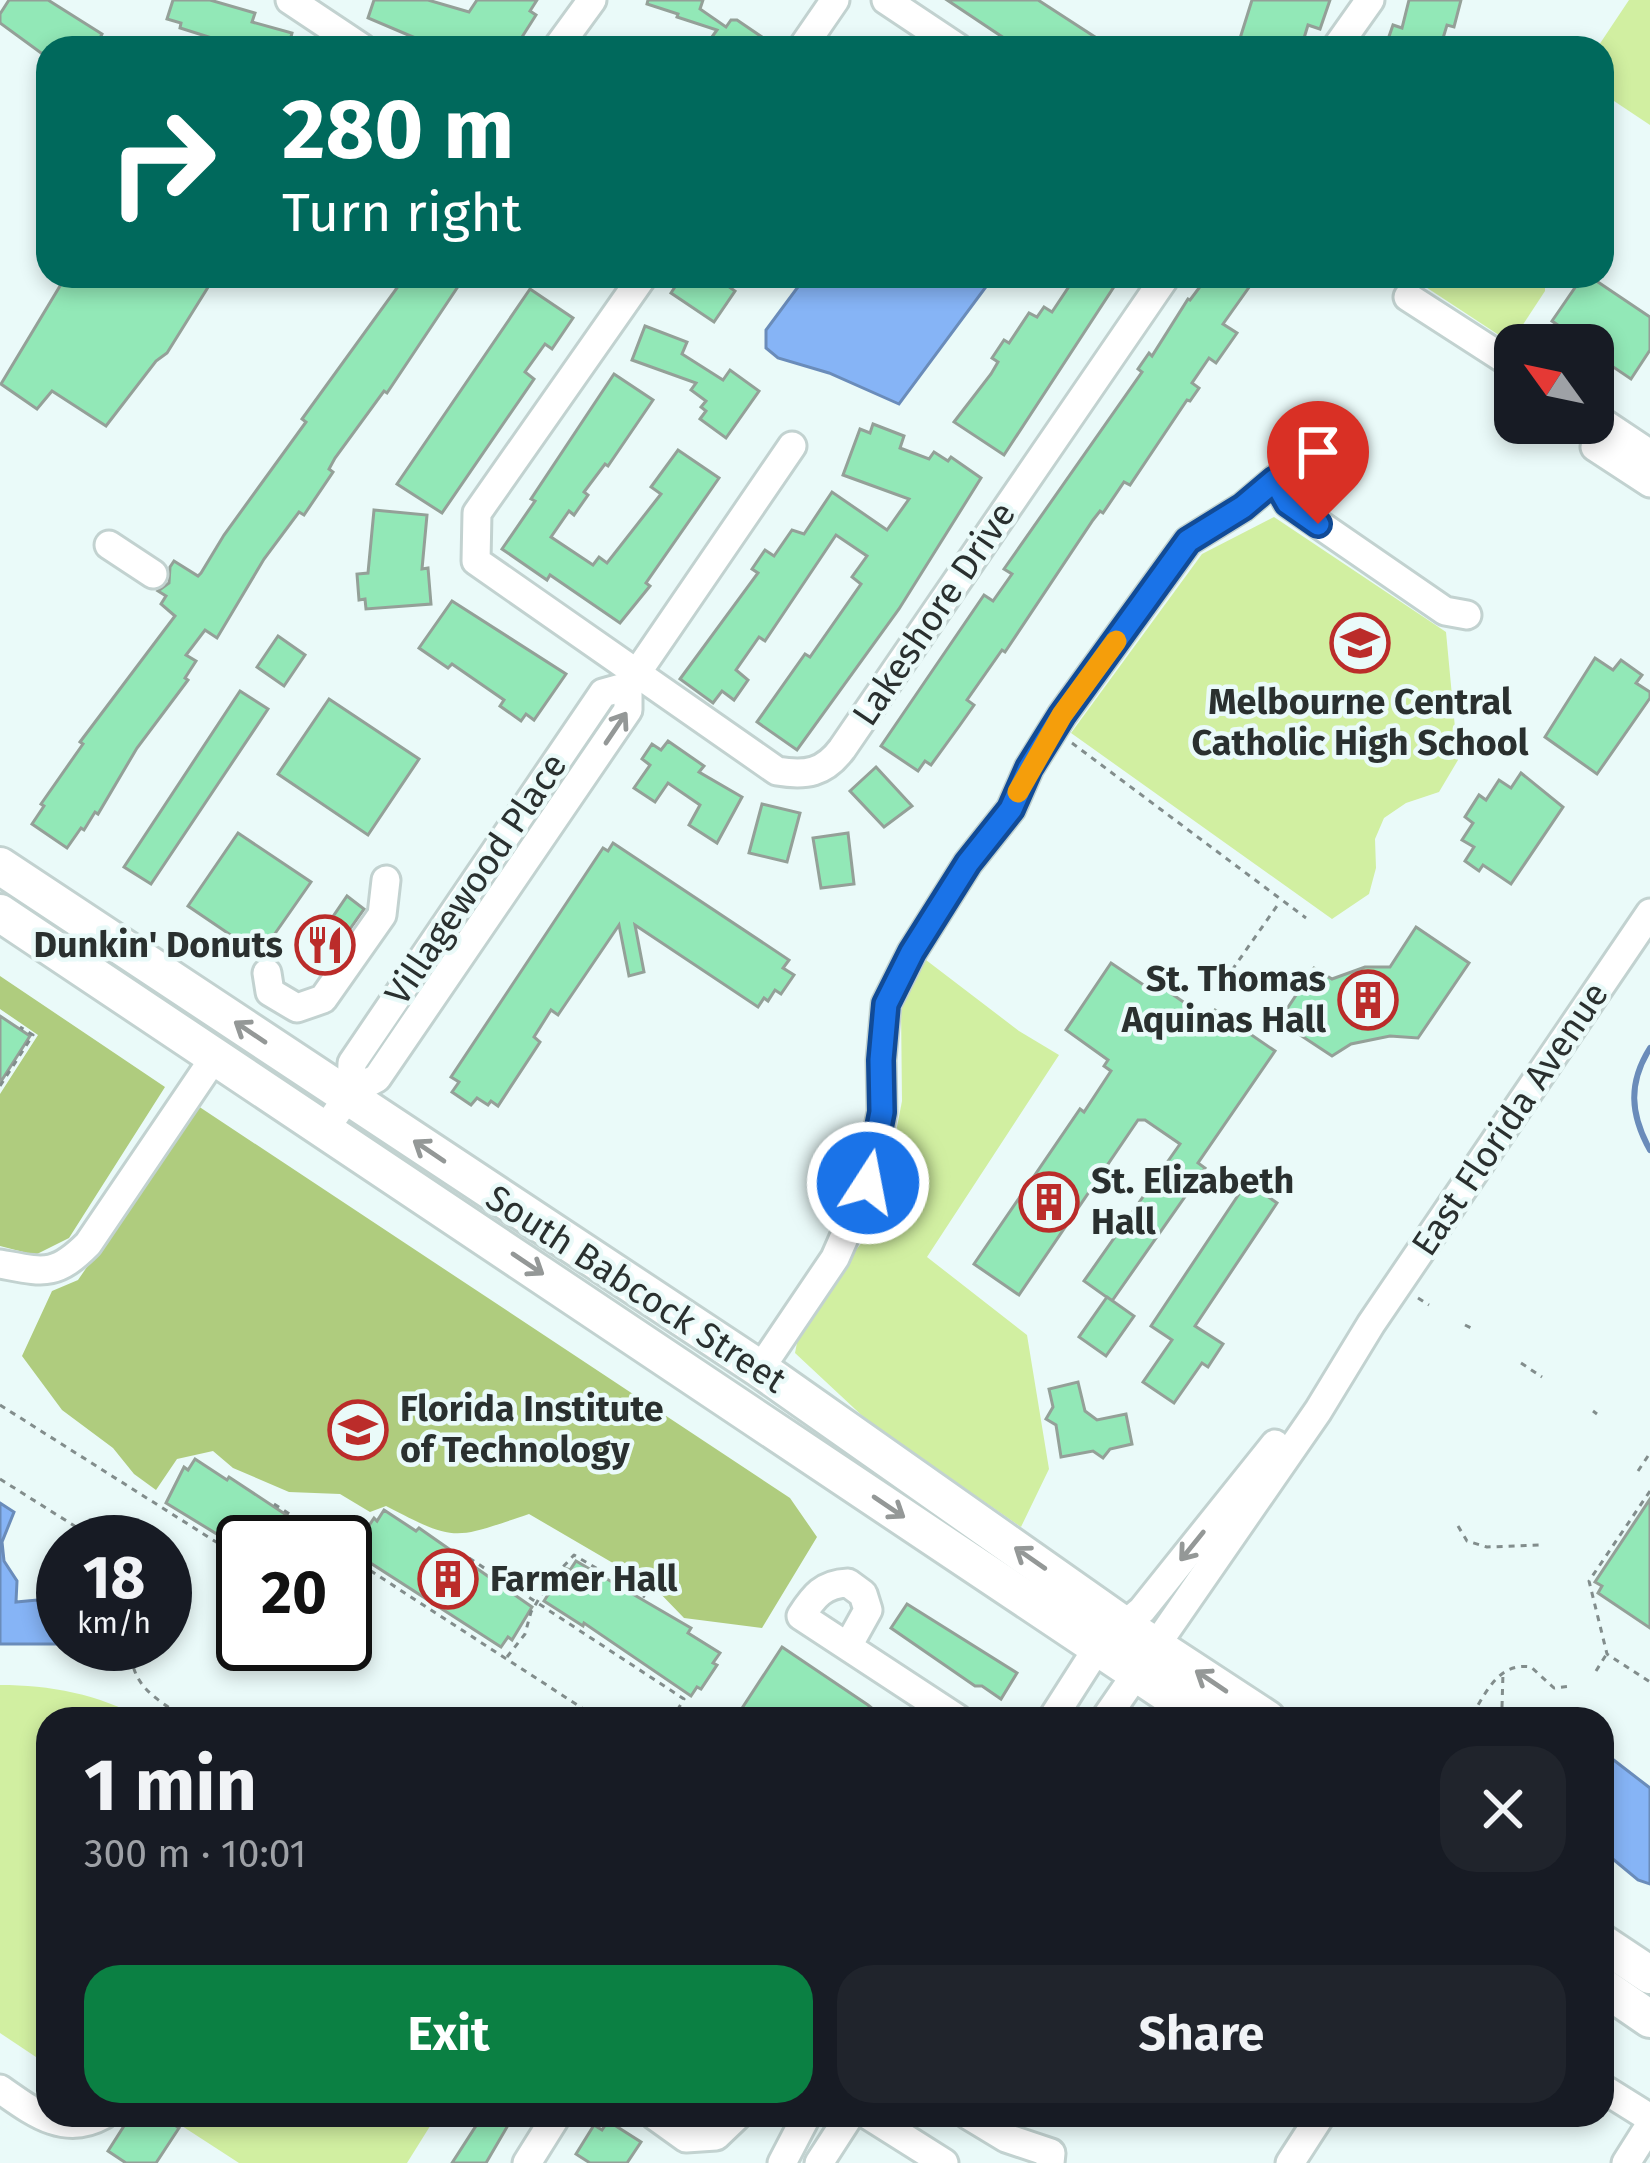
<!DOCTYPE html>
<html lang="en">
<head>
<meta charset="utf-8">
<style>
  :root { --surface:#171b24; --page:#20242c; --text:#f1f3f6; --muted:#9ea1a6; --accent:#0b8043 }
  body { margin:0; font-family:"Fira Sans",sans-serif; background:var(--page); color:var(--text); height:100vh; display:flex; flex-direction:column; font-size:45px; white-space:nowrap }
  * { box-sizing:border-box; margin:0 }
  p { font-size:39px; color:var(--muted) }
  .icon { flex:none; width:66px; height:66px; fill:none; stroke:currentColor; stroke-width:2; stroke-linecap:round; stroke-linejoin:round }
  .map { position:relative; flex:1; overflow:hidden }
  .side { position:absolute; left:36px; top:1707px; width:1578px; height:420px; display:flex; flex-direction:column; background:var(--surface); border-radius:36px; box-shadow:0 6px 18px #0003 }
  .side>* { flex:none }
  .hud { position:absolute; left:36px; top:36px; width:1578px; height:252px; border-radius:36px; box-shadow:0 6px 18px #0003; background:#00695c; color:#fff; overflow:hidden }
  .needle { width:78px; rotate:303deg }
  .tools { position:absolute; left:1494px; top:324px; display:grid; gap:24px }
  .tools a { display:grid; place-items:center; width:120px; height:120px; border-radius:24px; background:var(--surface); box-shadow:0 6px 18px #0003; font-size:60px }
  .speed { position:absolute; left:36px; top:1515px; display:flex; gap:24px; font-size:60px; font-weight:700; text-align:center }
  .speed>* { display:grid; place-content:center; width:156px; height:156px; border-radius:50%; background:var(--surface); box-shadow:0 6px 18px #0003; line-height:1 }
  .speed small { font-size:30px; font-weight:400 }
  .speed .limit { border:6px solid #111; border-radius:18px; background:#fff; color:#111 }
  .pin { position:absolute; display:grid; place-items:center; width:102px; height:102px; color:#fff; margin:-123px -51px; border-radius:50% 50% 50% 0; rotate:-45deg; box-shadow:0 0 12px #0007 }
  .pin .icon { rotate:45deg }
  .me { position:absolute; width:132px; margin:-66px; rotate:11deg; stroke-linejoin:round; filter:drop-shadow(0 0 9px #0008) }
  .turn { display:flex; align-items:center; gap:42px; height:252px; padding:0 48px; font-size:54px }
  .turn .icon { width:156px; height:156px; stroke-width:2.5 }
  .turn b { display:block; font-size:84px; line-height:102px }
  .round { display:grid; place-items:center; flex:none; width:126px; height:126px; border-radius:36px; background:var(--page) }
  .head { display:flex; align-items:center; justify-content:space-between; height:204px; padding:0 48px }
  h1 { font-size:72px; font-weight:700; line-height:90px }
  .primary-button { display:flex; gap:24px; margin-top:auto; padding:24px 48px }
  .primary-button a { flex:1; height:138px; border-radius:36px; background:var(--accent); color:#fff; font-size:48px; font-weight:700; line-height:138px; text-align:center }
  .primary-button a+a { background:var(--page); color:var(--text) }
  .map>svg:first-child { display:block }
  .green { fill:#d1efa1 }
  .forest { fill:#afcc7e }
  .water { fill:#86b4f6; stroke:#6a8cba; stroke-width:3 }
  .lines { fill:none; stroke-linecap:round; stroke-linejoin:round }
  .stream { stroke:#6a8cba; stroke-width:6 }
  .building { fill:#92e8b7; stroke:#94a098; stroke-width:3 }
  .minor-casing { stroke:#c2d2d0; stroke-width:33 }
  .major-casing { stroke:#c2d2d0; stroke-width:42 }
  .path { stroke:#828d8c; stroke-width:3; stroke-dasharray:6 6; stroke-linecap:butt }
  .minor { stroke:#fff; stroke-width:27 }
  .major { stroke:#fff; stroke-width:36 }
  .oneway { stroke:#949897 }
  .route-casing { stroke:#114b97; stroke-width:30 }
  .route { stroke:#1a73e8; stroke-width:21 }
  .slow { stroke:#f59e0b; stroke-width:21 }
  .labels { text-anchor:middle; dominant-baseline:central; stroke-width:9; stroke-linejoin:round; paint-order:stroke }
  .street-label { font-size:36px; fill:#2a302f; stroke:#eafaf9 }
  .poi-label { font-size:36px; font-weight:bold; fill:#2a302f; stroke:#eafaf9; text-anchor:start }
</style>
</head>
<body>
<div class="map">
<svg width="1650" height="2163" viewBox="0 0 1650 2163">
  <rect width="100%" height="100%" fill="#eafaf9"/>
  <g class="green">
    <polygon points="1629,0 1650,0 1650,125 1602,93 1602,48 1597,48"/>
    <polygon points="1409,276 1545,276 1545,291 1511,343"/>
    <polygon points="1274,517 1446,632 1458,760 1439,792 1406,803 1384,818 1375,839 1376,868 1369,894 1332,919 1071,733 1202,554"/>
    <polygon points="926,960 1019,1031 1059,1055 927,1257 1027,1335 1049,1469 1021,1527 870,1423 795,1353 801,1322 879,1220 902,1101 901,1006"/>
    <path d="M 0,1685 C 49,1685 100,1694 142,1719 L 48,1719 L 48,2065 L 0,2033 Z"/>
    <polygon points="165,2115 437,2115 407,2163 239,2163"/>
  </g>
  <g class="forest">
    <polygon points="0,976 165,1087 69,1238 35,1255 0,1246 0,1094 38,1035 0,1009"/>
    <path d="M 198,1106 L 790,1498 L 817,1537 L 762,1628 L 684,1618 L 654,1587 L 529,1514 C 454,1539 457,1543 386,1506 L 370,1512 L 340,1494 L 289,1492 L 233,1468 L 213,1451 L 177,1459 L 156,1490 L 134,1474 L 113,1448 L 62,1410 L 22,1356 L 52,1291 L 78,1280 Z"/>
  </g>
  <g class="water">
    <polygon points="806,276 994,276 899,404 829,373 778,358 766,348 766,330"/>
    <polygon points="0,1503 14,1512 2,1542 4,1561 17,1581 16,1602 37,1600 63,1624 56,1644 0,1644"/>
    <polygon points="1602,1751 1650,1788 1650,1884 1638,1880 1602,1850"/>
  </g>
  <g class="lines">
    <path class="stream" d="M 1650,1048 C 1628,1083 1630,1114 1650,1150"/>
  </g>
  <g class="building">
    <polygon points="9,0 48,0 102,34 100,38 116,48 48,48 48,58 0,23 0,14"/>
    <polygon points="173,0 210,0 255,13 252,22 292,33 288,48 230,48 231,44 180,28 181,23 167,19"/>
    <polygon points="374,0 428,0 469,12 477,0 537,0 530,11 536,15 515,48 411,45 413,37 368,18"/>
    <polygon points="648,0 703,0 700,9 726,27 731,20 737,20 778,48 718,48 709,41 717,30 677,17 678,14 647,4"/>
    <polygon points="947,0 1038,0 1112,48 1019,48"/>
    <polygon points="1252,0 1330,0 1320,29 1308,25 1301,48 1237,48"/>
    <polygon points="1409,0 1461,0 1454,27 1447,25 1440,48 1385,48 1393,25 1402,28"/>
    <polygon points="66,276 215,276 167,353 156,361 106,426 52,391 37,409 1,384"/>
    <polygon points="379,276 465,276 387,393 384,391 335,458 329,469 333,472 304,515 299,512 264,559 217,638 205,630 186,655 196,661 185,678 188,680 137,748 98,814 95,812 84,830 81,828 67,848 32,824 44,806 41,804 83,744 80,742 175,616 161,604 166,596 158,591 169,583 170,567 174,561 198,576 201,573 224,535 306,422 302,419 397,288"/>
    <polygon points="682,276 714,276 735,291 714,322 671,293"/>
    <polygon points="1076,276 1121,276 1004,455 954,422 991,374 998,362 992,358 1004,340 1009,343 1029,313 1037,317 1044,307 1052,312"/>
    <polygon points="1208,276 1257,276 1223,324 1237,333 1216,363 1209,358 1192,383 1199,388 1190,401 1187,400 1130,485 1124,482 1103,513 1100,511 1093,520 1005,652 1002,650 967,700 974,705 960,725 931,765 925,761 918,771 881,746 984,595 993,601 1012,574 1004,569 1142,372 1138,369 1149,353 1152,356 1188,299 1190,300"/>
    <polygon points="1583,276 1589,276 1650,317 1650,350 1631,379 1603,360 1593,376 1593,345 1574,345 1578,339 1552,321"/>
    <polygon points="530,289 573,318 552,349 545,344 525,372 534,379 442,513 397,484"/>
    <polygon points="645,326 687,342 682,354 723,380 730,370 759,391 726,438 700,419 706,411 701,407 706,401 691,390 696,383 632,360"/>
    <polygon points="614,374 653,400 608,466 605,464 584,492 588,495 574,515 569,511 551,537 593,565 599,557 607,563 661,494 651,487 678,450 719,478 646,583 650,586 620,623 550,575 547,580 502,549 535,501 531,499"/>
    <polygon points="873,424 904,436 900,448 929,459 934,452 948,461 951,457 981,478 899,609 797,750 757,722 805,654 810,657 861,584 852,577 867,556 836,535 765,641 759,637 736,670 748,680 734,700 722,691 713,703 680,679 758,573 752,569 765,550 774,556 792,530 804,534 832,492 887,530 909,499 843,475 860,429 870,433"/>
    <polygon points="374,510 427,515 422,569 428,568 431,604 366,609 365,599 359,600 357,574 368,573"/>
    <polygon points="452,601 566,674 534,720 526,714 521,721 500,706 504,700 452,664 448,668 419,648"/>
    <polygon points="278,636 305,655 284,686 257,667"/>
    <polygon points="1595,658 1613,670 1621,660 1642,675 1636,683 1650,692 1650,698 1597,774 1545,737"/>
    <polygon points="240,691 268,709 151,884 124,867"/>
    <polygon points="329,699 419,759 368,835 278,774"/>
    <polygon points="668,741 704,766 699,772 742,797 717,843 689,825 700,805 668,783 655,802 634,788 650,765 642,759 652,744 661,750"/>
    <polygon points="876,767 912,806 884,827 850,791"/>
    <polygon points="1521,773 1563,807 1511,884 1483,865 1479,871 1465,861 1474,847 1462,840 1473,823 1465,817 1479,795 1486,800 1499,780 1511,788"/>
    <polygon points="762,804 800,813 787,862 749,853"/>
    <polygon points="238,833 311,882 260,955 188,906"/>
    <polygon points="848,833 854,884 821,888 813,838"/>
    <polygon points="613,843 789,960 783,968 794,975 781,994 775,990 768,1001 764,998 758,1007 635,925 644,972 629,976 619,925 558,1015 551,1010 534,1037 540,1042 498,1106 491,1101 488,1105 477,1098 471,1105 452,1092 459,1082 451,1077 603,848 608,851"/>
    <polygon points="347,896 364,909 321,970 304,959"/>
    <polygon points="1416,927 1469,963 1418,1038 1390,1036 1351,1044 1332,1056 1279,1021 1314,968 1332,979 1365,967 1390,967"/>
    <polygon points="1111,963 1154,992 1159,985 1208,1019 1215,1010 1275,1051 1198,1163 1205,1168 1112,1301 1084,1281 1180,1144 1145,1120 1138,1120 1019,1295 974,1264 1080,1109 1084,1112 1111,1071 1104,1066 1108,1060 1066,1030"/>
    <polygon points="0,1016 30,1036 0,1083"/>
    <polygon points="1247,1182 1277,1203 1195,1326 1223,1344 1208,1367 1202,1363 1174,1403 1143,1382 1172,1340 1151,1326"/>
    <polygon points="1107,1297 1134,1316 1106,1356 1079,1337"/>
    <polygon points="1078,1382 1085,1411 1097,1420 1126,1414 1132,1444 1110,1449 1103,1458 1093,1451 1061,1457 1056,1425 1046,1419 1053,1407 1049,1389"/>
    <polygon points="195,1459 227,1480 229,1477 309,1530 302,1542 243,1542 243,1550 166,1503 184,1467 188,1470"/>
    <polygon points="1650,1499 1650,1628 1598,1593 1602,1586 1595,1582"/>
    <polygon points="384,1510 416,1531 419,1528 532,1607 512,1640 508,1637 501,1647 355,1553 363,1542 358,1542 374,1518 377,1521"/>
    <polygon points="576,1561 691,1628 688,1633 720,1653 713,1663 717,1665 701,1689 697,1687 691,1696 584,1623 583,1626 544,1601 565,1568 570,1570"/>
    <polygon points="907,1604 1017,1673 1001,1699 982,1686 975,1686 891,1628"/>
    <polygon points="782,1647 868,1705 885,1719 735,1719"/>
    <polygon points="131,2115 160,2115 179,2128 156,2163 126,2163 108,2151"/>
    <polygon points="483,2115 514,2115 486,2163 452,2163"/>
    <polygon points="608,2121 641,2142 627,2163 590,2163 576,2154 594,2125 602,2130"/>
  </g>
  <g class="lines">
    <g class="minor-casing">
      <g id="minor">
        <polyline points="290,0 362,48"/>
        <polyline points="886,0 958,48"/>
        <polyline points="557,48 592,0"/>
        <polyline points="802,48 835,0"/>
        <polyline points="1336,48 1370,0"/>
        <path d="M 643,276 L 477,513 L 476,561 L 777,771 C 806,776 824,773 842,749 L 1166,276"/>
        <polyline points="1408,297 1515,366"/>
        <polyline points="1593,416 1650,454"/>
        <polyline points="1595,447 1650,483"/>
        <polyline points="109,545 153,574"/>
        <polyline points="267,973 270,992 297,1008 323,999 382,915 386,880"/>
        <polyline points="351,1092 352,1063 603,693 628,686"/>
        <polyline points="326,1128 351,1092 377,1078 628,710 628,686 792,446"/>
        <path d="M 0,1264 C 44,1272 55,1277 88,1244 L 216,1055"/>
        <polyline points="760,1369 835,1258 868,1183 882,1112 881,1060 886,1004 912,952 968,863 1011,809 1029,768 1062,715 1188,541 1243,507 1275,480 1288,503 1445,611 1467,615"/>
        <path d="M 848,1646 L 868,1610 L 863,1594 L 848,1583 C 823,1584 814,1596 801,1616 L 958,1719"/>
        <polyline points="1052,1719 1098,1647 1142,1610 1275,1444"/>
        <polyline points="1105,1719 1318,1411 1371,1324 1650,913"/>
        <polyline points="1602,2088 1650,2118"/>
        <path d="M 0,2089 C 33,2112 64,2137 103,2115"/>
        <polyline points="654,2115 686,2138 716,2136 738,2115"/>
        <polyline points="868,2115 944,2163"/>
        <polyline points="968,2115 1006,2138 1051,2153 1050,2163"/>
        <polyline points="527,2163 557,2115"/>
        <polyline points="782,2163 807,2115"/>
        <polyline points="819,2163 850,2115"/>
        <polyline points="1290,2163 1321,2115"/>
        <polyline points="1626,2163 1650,2125"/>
      </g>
    </g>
    <g class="major-casing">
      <g id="major">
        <polyline points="0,866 760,1369 1125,1626 1267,1719"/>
        <polyline points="0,913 1205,1719"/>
        <polyline points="1602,1943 1650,1975"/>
        <polyline points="1602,1986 1650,2019"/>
      </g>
    </g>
    <g class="path">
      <polyline points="1072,743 1306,918"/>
      <polyline points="1232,970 1279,903"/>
      <polyline points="0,1086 33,1035 20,1027"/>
      <polyline points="1418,1298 1429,1305"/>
      <polyline points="1465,1325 1471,1328"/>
      <polyline points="1521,1363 1542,1377"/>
      <polyline points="0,1405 243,1559"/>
      <polyline points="1593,1411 1597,1414"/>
      <polyline points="1638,1471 1650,1453"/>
      <polyline points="0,1479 100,1542"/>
      <polyline points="1650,1491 1589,1581 1607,1654 1650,1682"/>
      <polyline points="274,1504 333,1542"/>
      <polyline points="1458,1526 1467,1541 1487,1547 1539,1545"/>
      <polyline points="345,1550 352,1563"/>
      <polyline points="469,1558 684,1699 672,1719"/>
      <polyline points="345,1574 354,1560 599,1719"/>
      <path d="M 132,1644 C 127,1684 157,1700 187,1719"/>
      <polyline points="507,1657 525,1634 531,1612 549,1582 574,1555 645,1597"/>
      <polyline points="1596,1671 1606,1655"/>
      <polyline points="1502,1707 1503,1673"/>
      <path d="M 1472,1715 C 1487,1691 1499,1662 1531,1667 L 1554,1688 L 1572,1686"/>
    </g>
    <use href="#minor" class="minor"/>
    <use href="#major" class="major"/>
  </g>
  <defs><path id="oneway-shaft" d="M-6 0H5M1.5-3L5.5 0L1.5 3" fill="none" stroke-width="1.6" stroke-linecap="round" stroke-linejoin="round" transform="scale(3)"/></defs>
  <g class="oneway">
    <use href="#oneway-shaft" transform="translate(616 728) rotate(-56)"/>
    <use href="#oneway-shaft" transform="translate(250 1032) rotate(-146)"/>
    <use href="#oneway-shaft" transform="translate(429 1151) rotate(-146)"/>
    <use href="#oneway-shaft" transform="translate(528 1264) rotate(34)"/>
    <use href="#oneway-shaft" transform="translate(889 1507) rotate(34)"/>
    <use href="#oneway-shaft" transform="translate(1192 1546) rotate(129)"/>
    <use href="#oneway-shaft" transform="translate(1030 1558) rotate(-145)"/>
    <use href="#oneway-shaft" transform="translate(1211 1681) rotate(-146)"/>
  </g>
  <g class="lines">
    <g class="route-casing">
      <polyline id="route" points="868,1183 882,1112 881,1060 886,1004 912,952 968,863 1011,809 1029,768 1062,715 1188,541 1243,507 1275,480 1288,503 1318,524"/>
    </g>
    <use href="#route" class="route"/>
    <polyline class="slow" points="1018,792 1062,715 1116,641"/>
  </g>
  <defs>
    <g id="school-ring" transform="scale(3)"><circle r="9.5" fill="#eafaf9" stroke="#bb2c2a" stroke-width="1.5"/><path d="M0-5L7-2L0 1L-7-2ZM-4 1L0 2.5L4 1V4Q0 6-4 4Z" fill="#bb2c2a"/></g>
    <g id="restaurant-ring" transform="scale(3)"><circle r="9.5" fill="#eafaf9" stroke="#bb2c2a" stroke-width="1.5"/><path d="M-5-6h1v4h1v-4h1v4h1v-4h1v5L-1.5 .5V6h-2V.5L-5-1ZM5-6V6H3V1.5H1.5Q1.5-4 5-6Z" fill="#bb2c2a"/></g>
    <g id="building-ring" transform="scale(3)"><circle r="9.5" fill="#eafaf9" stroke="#bb2c2a" stroke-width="1.5"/><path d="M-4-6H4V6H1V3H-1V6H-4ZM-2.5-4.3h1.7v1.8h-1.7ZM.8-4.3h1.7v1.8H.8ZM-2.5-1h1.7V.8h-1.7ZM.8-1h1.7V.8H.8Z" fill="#bb2c2a"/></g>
    <g id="university-ring" transform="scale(3)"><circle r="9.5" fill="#eafaf9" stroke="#bb2c2a" stroke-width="1.5"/><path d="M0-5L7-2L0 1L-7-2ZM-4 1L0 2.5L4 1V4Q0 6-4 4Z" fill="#bb2c2a"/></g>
  </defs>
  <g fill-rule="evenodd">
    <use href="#school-ring" x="1360" y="643"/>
    <use href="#restaurant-ring" x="325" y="945"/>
    <use href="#building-ring" x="1368" y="1000"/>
    <use href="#building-ring" x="1049" y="1202"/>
    <use href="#university-ring" x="358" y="1430"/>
    <use href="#building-ring" x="448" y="1579"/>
  </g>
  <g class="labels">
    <g class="street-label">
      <text transform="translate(934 614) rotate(-56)">Lakeshore Drive</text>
      <text transform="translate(476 879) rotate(-56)">Villagewood Place</text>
      <text transform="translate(1510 1119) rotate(-56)">East Florida Avenue</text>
      <text transform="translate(636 1289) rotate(33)">South Babcock Street</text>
    </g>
    <g class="poi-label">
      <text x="1360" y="702" text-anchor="middle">Melbourne Central<tspan x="1360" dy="41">Catholic High School</tspan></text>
      <text x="283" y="945" text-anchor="end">Dunkin' Donuts</text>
      <text x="1326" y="979" text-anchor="end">St. Thomas<tspan x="1326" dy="41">Aquinas Hall</tspan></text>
      <text x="1091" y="1181">St. Elizabeth<tspan x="1091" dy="41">Hall</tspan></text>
      <text x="400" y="1409">Florida Institute<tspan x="400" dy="41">of Technology</tspan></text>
      <text x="490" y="1579">Farmer Hall</text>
    </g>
  </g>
</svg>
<div class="tools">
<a><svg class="needle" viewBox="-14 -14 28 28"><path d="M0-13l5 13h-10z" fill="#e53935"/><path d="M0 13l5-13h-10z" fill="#9ea1a6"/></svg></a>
</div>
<div class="speed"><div>18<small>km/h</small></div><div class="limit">20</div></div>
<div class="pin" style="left:1318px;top:524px;background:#d93025"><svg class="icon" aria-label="arrive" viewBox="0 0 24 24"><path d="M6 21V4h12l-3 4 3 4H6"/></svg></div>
<svg class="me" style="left:868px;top:1183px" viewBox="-20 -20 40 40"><circle r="17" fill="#1a73e8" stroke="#fff" stroke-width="3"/><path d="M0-11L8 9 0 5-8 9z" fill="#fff"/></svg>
<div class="hud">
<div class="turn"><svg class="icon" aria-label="right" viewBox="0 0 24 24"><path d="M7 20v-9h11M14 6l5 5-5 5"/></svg><div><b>280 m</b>Turn right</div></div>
</div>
<section class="side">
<div class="head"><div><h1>1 min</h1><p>300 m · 10:01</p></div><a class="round"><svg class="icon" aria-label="close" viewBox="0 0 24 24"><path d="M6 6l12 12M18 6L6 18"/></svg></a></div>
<div class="primary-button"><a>Exit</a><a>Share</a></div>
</section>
</div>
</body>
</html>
